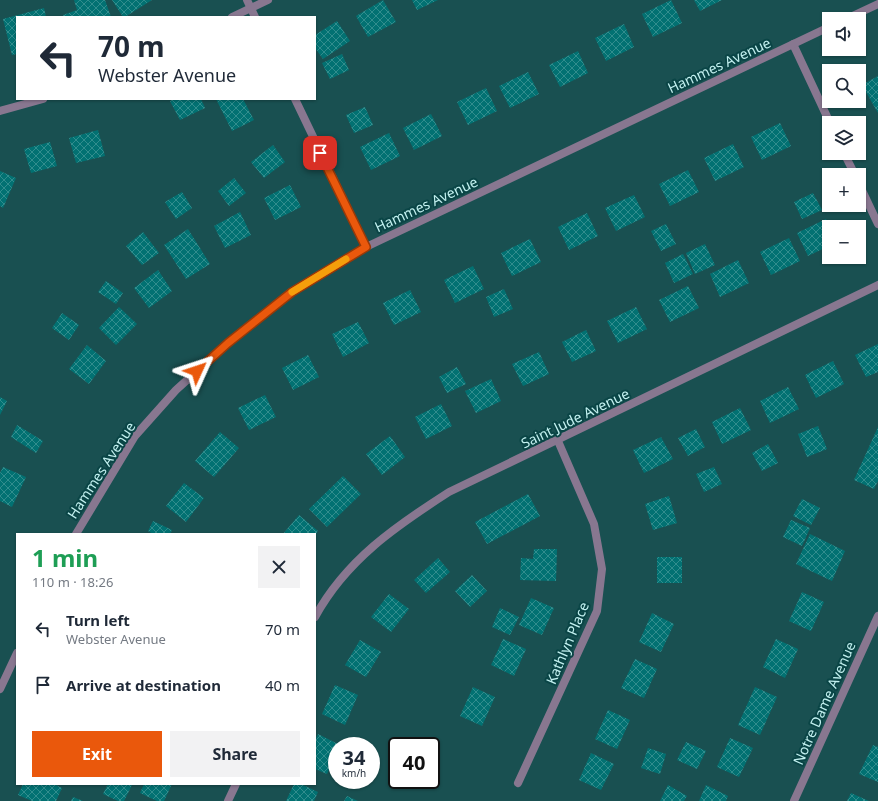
<!DOCTYPE html>
<html lang="en">
<head>
<meta charset="utf-8">
<style>
  :root { --surface:#fff; --page:#f2f2f3; --text:#1f2937; --muted:#747a83; --accent:#ea580c }
  body { margin:0; font-family:"Noto Sans",sans-serif; background:var(--page); color:var(--text); height:100vh; display:flex; flex-direction:column; font-size:15px; white-space:nowrap }
  * { box-sizing:border-box; margin:0 }
  p { font-size:13px; color:var(--muted) }
  .icon { flex:none; width:22px; height:22px; fill:none; stroke:currentColor; stroke-width:2; stroke-linecap:round; stroke-linejoin:round }
  .map { position:relative; flex:1; overflow:hidden }
  .details { position:absolute; left:16px; top:533px; width:300px; height:252px; display:flex; flex-direction:column; background:var(--surface); border-radius:0px; box-shadow:0 1px 3px #0004 }
  .details>* { flex:none }
  .hud { position:absolute; left:16px; top:16px; width:300px; height:84px; border-radius:0px; box-shadow:0 1px 3px #0004; background:#fff; color:var(--text); overflow:hidden }
  .fabs { position:absolute; left:822px; top:12px; display:grid; gap:8px }
  .fabs a { display:grid; place-items:center; width:44px; height:44px; border-radius:0px; background:var(--surface); box-shadow:0 1px 3px #0004; font-size:20px }
  .speed { position:absolute; left:328px; top:737px; display:flex; gap:8px; font-size:20px; font-weight:700; text-align:center }
  .speed>* { display:grid; place-content:center; width:52px; height:52px; border-radius:50%; background:var(--surface); box-shadow:0 1px 3px #0004; line-height:1 }
  .speed small { font-size:10px; font-weight:400 }
  .speed .limit { border:2px solid #111; border-radius:6px; background:#fff; color:#111 }
  .pin { position:absolute; display:grid; place-items:center; width:34px; height:34px; color:#fff; margin:-17px; border-radius:8px; box-shadow:0 2px 6px #0006 }
  .me { position:absolute; width:44px; margin:-22px; rotate:48deg; stroke-linejoin:round; filter:drop-shadow(0 0 3px #0008) }
  .turn { display:flex; align-items:center; gap:14px; height:84px; padding:0 16px; font-size:18px }
  .turn .icon { width:52px; height:52px; stroke-width:2.5 }
  .turn b { display:block; font-size:28px; line-height:34px }
  .round { display:grid; place-items:center; flex:none; width:42px; height:42px; border-radius:0px; background:var(--page) }
  .head { display:flex; align-items:center; justify-content:space-between; height:68px; padding:0 16px }
  h1 { font-size:24px; font-weight:700; line-height:30px; color:#1e9e55 }
  .button { display:flex; gap:8px; margin-top:auto; padding:8px 16px }
  .button a { flex:1; height:46px; border-radius:0px; background:var(--accent); color:#fff; font-size:16px; font-weight:700; line-height:46px; text-align:center }
  .button a+a { background:var(--page); color:var(--text) }
  ul { padding:0; list-style:none }
  li { display:flex; align-items:center; gap:12px; height:56px; padding:0 16px }
  li div { flex:1 }
  li b { display:block; font-size:15px }
  li em { font-style:normal }
  .map>svg:first-child { display:block }
  .building { fill:url(#building-cross-hatch) }
  .lines { fill:none; stroke-linecap:round; stroke-linejoin:round }
  .minor { stroke:#887790; stroke-width:8 }
  .tertiary { stroke:#887790; stroke-width:8 }
  .route-casing { stroke:#983908; stroke-width:10 }
  .route { stroke:#ea580c; stroke-width:7 }
  .slow { stroke:#f59e0b; stroke-width:7 }
  .labels { text-anchor:middle; dominant-baseline:central; stroke-width:4; stroke-linejoin:round; paint-order:stroke }
  .street-label { font-size:14px; fill:#c3f1f0; stroke:#0a4546 }
</style>
</head>
<body>
<div class="map">
<svg width="878" height="801" viewBox="0 0 878 801">
  <defs>
    <pattern id="building-cross-hatch" width="8" height="8" patternUnits="userSpaceOnUse"><rect width="8" height="8" fill="#027172"/><path d="M0 0l8 8M0 8l8-8" fill="none" stroke="#318d8d"/></pattern>
  </defs>
  <rect width="100%" height="100%" fill="#195051"/>
  <g class="building">
    <polygon points="74,0 105,0 111,17 64,17 63,15 77,10"/>
    <polygon points="112,0 152,0 125,17 123,17"/>
    <polygon points="383,0 396,22 368,37 356,16"/>
    <polygon points="412,0 438,0 417,10"/>
    <polygon points="671,0 682,23 653,37 642,14"/>
    <polygon points="694,0 722,0 700,11"/>
    <polygon points="44,8 46,17 17,17 17,54 12,55 3,19"/>
    <polygon points="337,21 350,41 323,59 315,48 315,35"/>
    <polygon points="624,24 634,47 606,61 595,38"/>
    <polygon points="578,51 588,73 560,87 549,65"/>
    <polygon points="342,54 349,70 330,79 322,63"/>
    <polygon points="528,72 539,94 510,108 499,86"/>
    <polygon points="878,76 878,113 862,85"/>
    <polygon points="486,88 497,111 468,125 457,102"/>
    <polygon points="174,99 201,99 205,108 180,120 170,101"/>
    <polygon points="216,99 243,99 254,120 232,131"/>
    <polygon points="365,107 373,125 354,133 346,115"/>
    <polygon points="431,114 442,136 414,150 403,128"/>
    <polygon points="780,123 791,146 762,160 751,137"/>
    <polygon points="98,130 105,156 76,163 69,138"/>
    <polygon points="389,133 400,156 371,170 360,147"/>
    <polygon points="50,142 57,166 31,173 24,149"/>
    <polygon points="733,144 744,167 715,181 704,158"/>
    <polygon points="273,145 285,162 264,178 251,162"/>
    <polygon points="688,170 699,192 670,206 659,184"/>
    <polygon points="0,171 16,178 3,208 0,206"/>
    <polygon points="234,178 246,193 229,206 218,191"/>
    <polygon points="290,185 301,207 275,220 264,198"/>
    <polygon points="182,192 192,208 176,219 165,202"/>
    <polygon points="813,193 822,210 802,219 794,202"/>
    <polygon points="634,195 645,217 616,231 605,208"/>
    <polygon points="240,212 251,235 225,248 214,226"/>
    <polygon points="587,213 598,236 569,250 558,227"/>
    <polygon points="826,219 829,227 829,246 808,256 797,233"/>
    <polygon points="666,224 676,244 661,251 651,231"/>
    <polygon points="188,229 210,264 186,279 164,245"/>
    <polygon points="143,232 159,253 142,265 126,246"/>
    <polygon points="789,238 800,261 771,275 760,252"/>
    <polygon points="530,239 541,262 512,276 501,253"/>
    <polygon points="705,244 715,265 695,274 686,253"/>
    <polygon points="683,254 693,274 674,283 665,263"/>
    <polygon points="738,260 749,283 720,297 710,274"/>
    <polygon points="473,266 484,289 455,303 444,280"/>
    <polygon points="158,270 172,291 149,308 134,288"/>
    <polygon points="106,281 123,293 116,304 98,292"/>
    <polygon points="688,286 699,308 670,322 659,300"/>
    <polygon points="504,289 513,309 494,317 486,297"/>
    <polygon points="410,290 421,312 394,325 383,303"/>
    <polygon points="119,307 137,324 116,345 99,328"/>
    <polygon points="636,307 647,329 618,343 607,321"/>
    <polygon points="62,313 79,325 69,340 52,328"/>
    <polygon points="358,322 369,343 343,357 332,334"/>
    <polygon points="586,330 596,351 572,362 562,342"/>
    <polygon points="878,344 878,372 866,377 855,355"/>
    <polygon points="87,345 106,361 89,384 69,369"/>
    <polygon points="539,352 549,374 523,386 512,364"/>
    <polygon points="308,355 319,377 293,390 282,368"/>
    <polygon points="833,361 844,384 816,398 805,375"/>
    <polygon points="457,367 466,384 447,393 439,377"/>
    <polygon points="491,379 501,401 476,413 465,391"/>
    <polygon points="788,387 799,409 770,423 760,401"/>
    <polygon points="265,395 276,417 249,430 238,408"/>
    <polygon points="0,397 7,401 0,415"/>
    <polygon points="441,404 452,426 426,439 415,417"/>
    <polygon points="740,408 751,430 722,444 712,422"/>
    <polygon points="17,425 43,441 36,453 11,437"/>
    <polygon points="818,426 827,449 807,457 798,434"/>
    <polygon points="878,427 878,481 874,489 854,480"/>
    <polygon points="696,429 705,447 688,456 678,438"/>
    <polygon points="220,432 239,448 214,477 195,461"/>
    <polygon points="390,436 405,457 382,475 366,454"/>
    <polygon points="661,437 673,459 644,473 633,450"/>
    <polygon points="768,444 778,463 762,471 752,453"/>
    <polygon points="3,467 26,477 12,507 0,501 0,473"/>
    <polygon points="714,467 722,484 704,492 696,474"/>
    <polygon points="343,476 361,494 327,527 309,509"/>
    <polygon points="184,483 204,498 186,522 166,506"/>
    <polygon points="528,494 540,516 487,544 475,522"/>
    <polygon points="669,496 677,523 653,530 645,504"/>
    <polygon points="802,499 820,508 811,525 793,516"/>
    <polygon points="299,515 318,531 316,534 283,534"/>
    <polygon points="791,520 810,528 802,546 783,537"/>
    <polygon points="153,521 172,530 170,534 153,534 148,531"/>
    <polygon points="810,534 845,551 832,581 796,564"/>
    <polygon points="534,549 557,549 556,581 520,580 521,558 533,559"/>
    <rect x="657" y="557" width="25" height="26"/>
    <polygon points="438,558 450,572 426,593 414,580"/>
    <polygon points="472,575 487,591 470,607 455,591"/>
    <polygon points="802,592 824,602 811,631 789,621"/>
    <polygon points="389,594 409,609 391,632 371,617"/>
    <polygon points="531,598 554,608 542,635 519,625"/>
    <polygon points="500,608 519,617 510,635 492,627"/>
    <polygon points="652,613 674,624 661,652 639,642"/>
    <polygon points="503,639 526,649 514,676 491,665"/>
    <polygon points="776,639 798,649 785,678 763,667"/>
    <polygon points="360,640 381,652 366,677 345,665"/>
    <polygon points="635,659 657,669 644,698 621,688"/>
    <polygon points="335,685 358,695 345,725 322,714"/>
    <polygon points="473,687 495,697 482,726 460,716"/>
    <polygon points="755,687 777,697 760,735 738,725"/>
    <polygon points="608,710 630,720 617,749 595,739"/>
    <polygon points="318,734 340,745 337,746 337,752 327,774 315,769 315,740"/>
    <polygon points="730,738 753,748 739,777 717,767"/>
    <polygon points="686,742 706,751 697,769 677,760"/>
    <polygon points="873,745 878,747 878,782 859,774"/>
    <polygon points="648,748 666,754 660,774 641,768"/>
    <polygon points="591,753 614,764 601,790 579,780"/>
    <polygon points="23,784 54,784 62,788 56,801 32,801 18,795"/>
    <polygon points="108,784 130,784 132,785 124,801 118,801 103,794"/>
    <polygon points="144,784 172,784 164,801 157,801 140,793"/>
    <polygon points="294,784 301,784 318,792 314,801 286,801"/>
    <polygon points="668,785 687,796 684,801 660,801"/>
    <polygon points="706,785 728,796 726,801 699,801"/>
    <polygon points="851,793 869,801 847,801"/>
    <polygon points="347,796 358,801 344,801"/>
    <polygon points="73,797 83,801 71,801"/>
  </g>
  <g class="lines">
    <g class="minor">
      <polyline points="247,0 255,17"/>
      <polyline points="232,17 268,0"/>
      <polyline points="793,44 830,123"/>
      <polyline points="295,99 366,247"/>
      <polyline points="0,111 43,99"/>
      <polyline points="844,153 855,175"/>
      <polyline points="859,184 878,224"/>
      <path d="M 315,617 C 346,560 396,526 449,492 L 878,285"/>
      <polyline points="518,783 597,611 602,569 594,524 558,441"/>
      <polyline points="228,801 236,784"/>
      <polyline points="794,801 878,616"/>
    </g>
    <g class="tertiary">
      <polyline points="846,19 878,4"/>
      <polyline points="76,534 135,436 176,390 228,343 291,292 366,247 829,27"/>
      <polyline points="0,689 17,653"/>
    </g>
  </g>
  <g class="lines">
    <g class="route-casing">
      <polyline id="route" points="197,371 228,343 292,292 366,247 320,153"/>
    </g>
    <use href="#route" class="route"/>
    <polyline class="slow" points="292,292 346,259"/>
  </g>
  <g class="labels">
    <g class="street-label">
      <text transform="translate(719 65) rotate(-25)">Hammes Avenue</text>
      <text transform="translate(426 204) rotate(-25)">Hammes Avenue</text>
      <text transform="translate(575 418) rotate(-26)">Saint Jude Avenue</text>
      <text transform="translate(101 470) rotate(-57)">Hammes Avenue</text>
      <text transform="translate(567 643) rotate(-67)">Kathlyn Place</text>
      <text transform="translate(824 703) rotate(-66)">Notre Dame Avenue</text>
    </g>
  </g>
</svg>
<div class="fabs">
<a><svg class="icon" aria-label="sound" viewBox="0 0 24 24"><path d="M4 9h4l5-4v14l-5-4H4zM17 9q2 3 0 6"/></svg></a>
<a><svg class="icon" aria-label="search" viewBox="0 0 24 24"><circle cx="10" cy="10" r="6"/><path d="M15 15l6 6"/></svg></a>
<a><svg class="icon" aria-label="layers" viewBox="0 0 24 24"><path d="M12 4l9 5-9 5-9-5zM3 14l9 5 9-5"/></svg></a>
<a>+</a>
<a>−</a>
</div>
<div class="speed"><div>34<small>km/h</small></div><div class="limit">40</div></div>
<div class="pin" style="left:320px;top:153px;background:#d93025"><svg class="icon" aria-label="arrive" viewBox="0 0 24 24"><path d="M6 21V4h12l-3 4 3 4H6"/></svg></div>
<svg class="me" style="left:197px;top:371px" viewBox="-20 -20 40 40"><path d="M0-17L14 15 0 8-14 15z" fill="#ea580c" stroke="#fff" stroke-width="4"/></svg>
<div class="hud">
<div class="turn"><svg class="icon" aria-label="left" viewBox="0 0 24 24"><path d="M17 20v-9H6M10 6l-5 5 5 5"/></svg><div><b>70 m</b>Webster Avenue</div></div>
</div>
<section class="details">
<div class="head"><div><h1>1 min</h1><p>110 m · 18:26</p></div><a class="round"><svg class="icon" aria-label="close" viewBox="0 0 24 24"><path d="M6 6l12 12M18 6L6 18"/></svg></a></div>
<ul>
<li><svg class="icon" aria-label="left" viewBox="0 0 24 24"><path d="M17 20v-9H6M10 6l-5 5 5 5"/></svg><div><b>Turn left</b><p>Webster Avenue</p></div><em>70 m</em></li>
<li><svg class="icon" aria-label="arrive" viewBox="0 0 24 24"><path d="M6 21V4h12l-3 4 3 4H6"/></svg><div><b>Arrive at destination</b></div><em>40 m</em></li>
</ul>
<div class="button"><a>Exit</a><a>Share</a></div>
</section>
</div>
</body>
</html>
